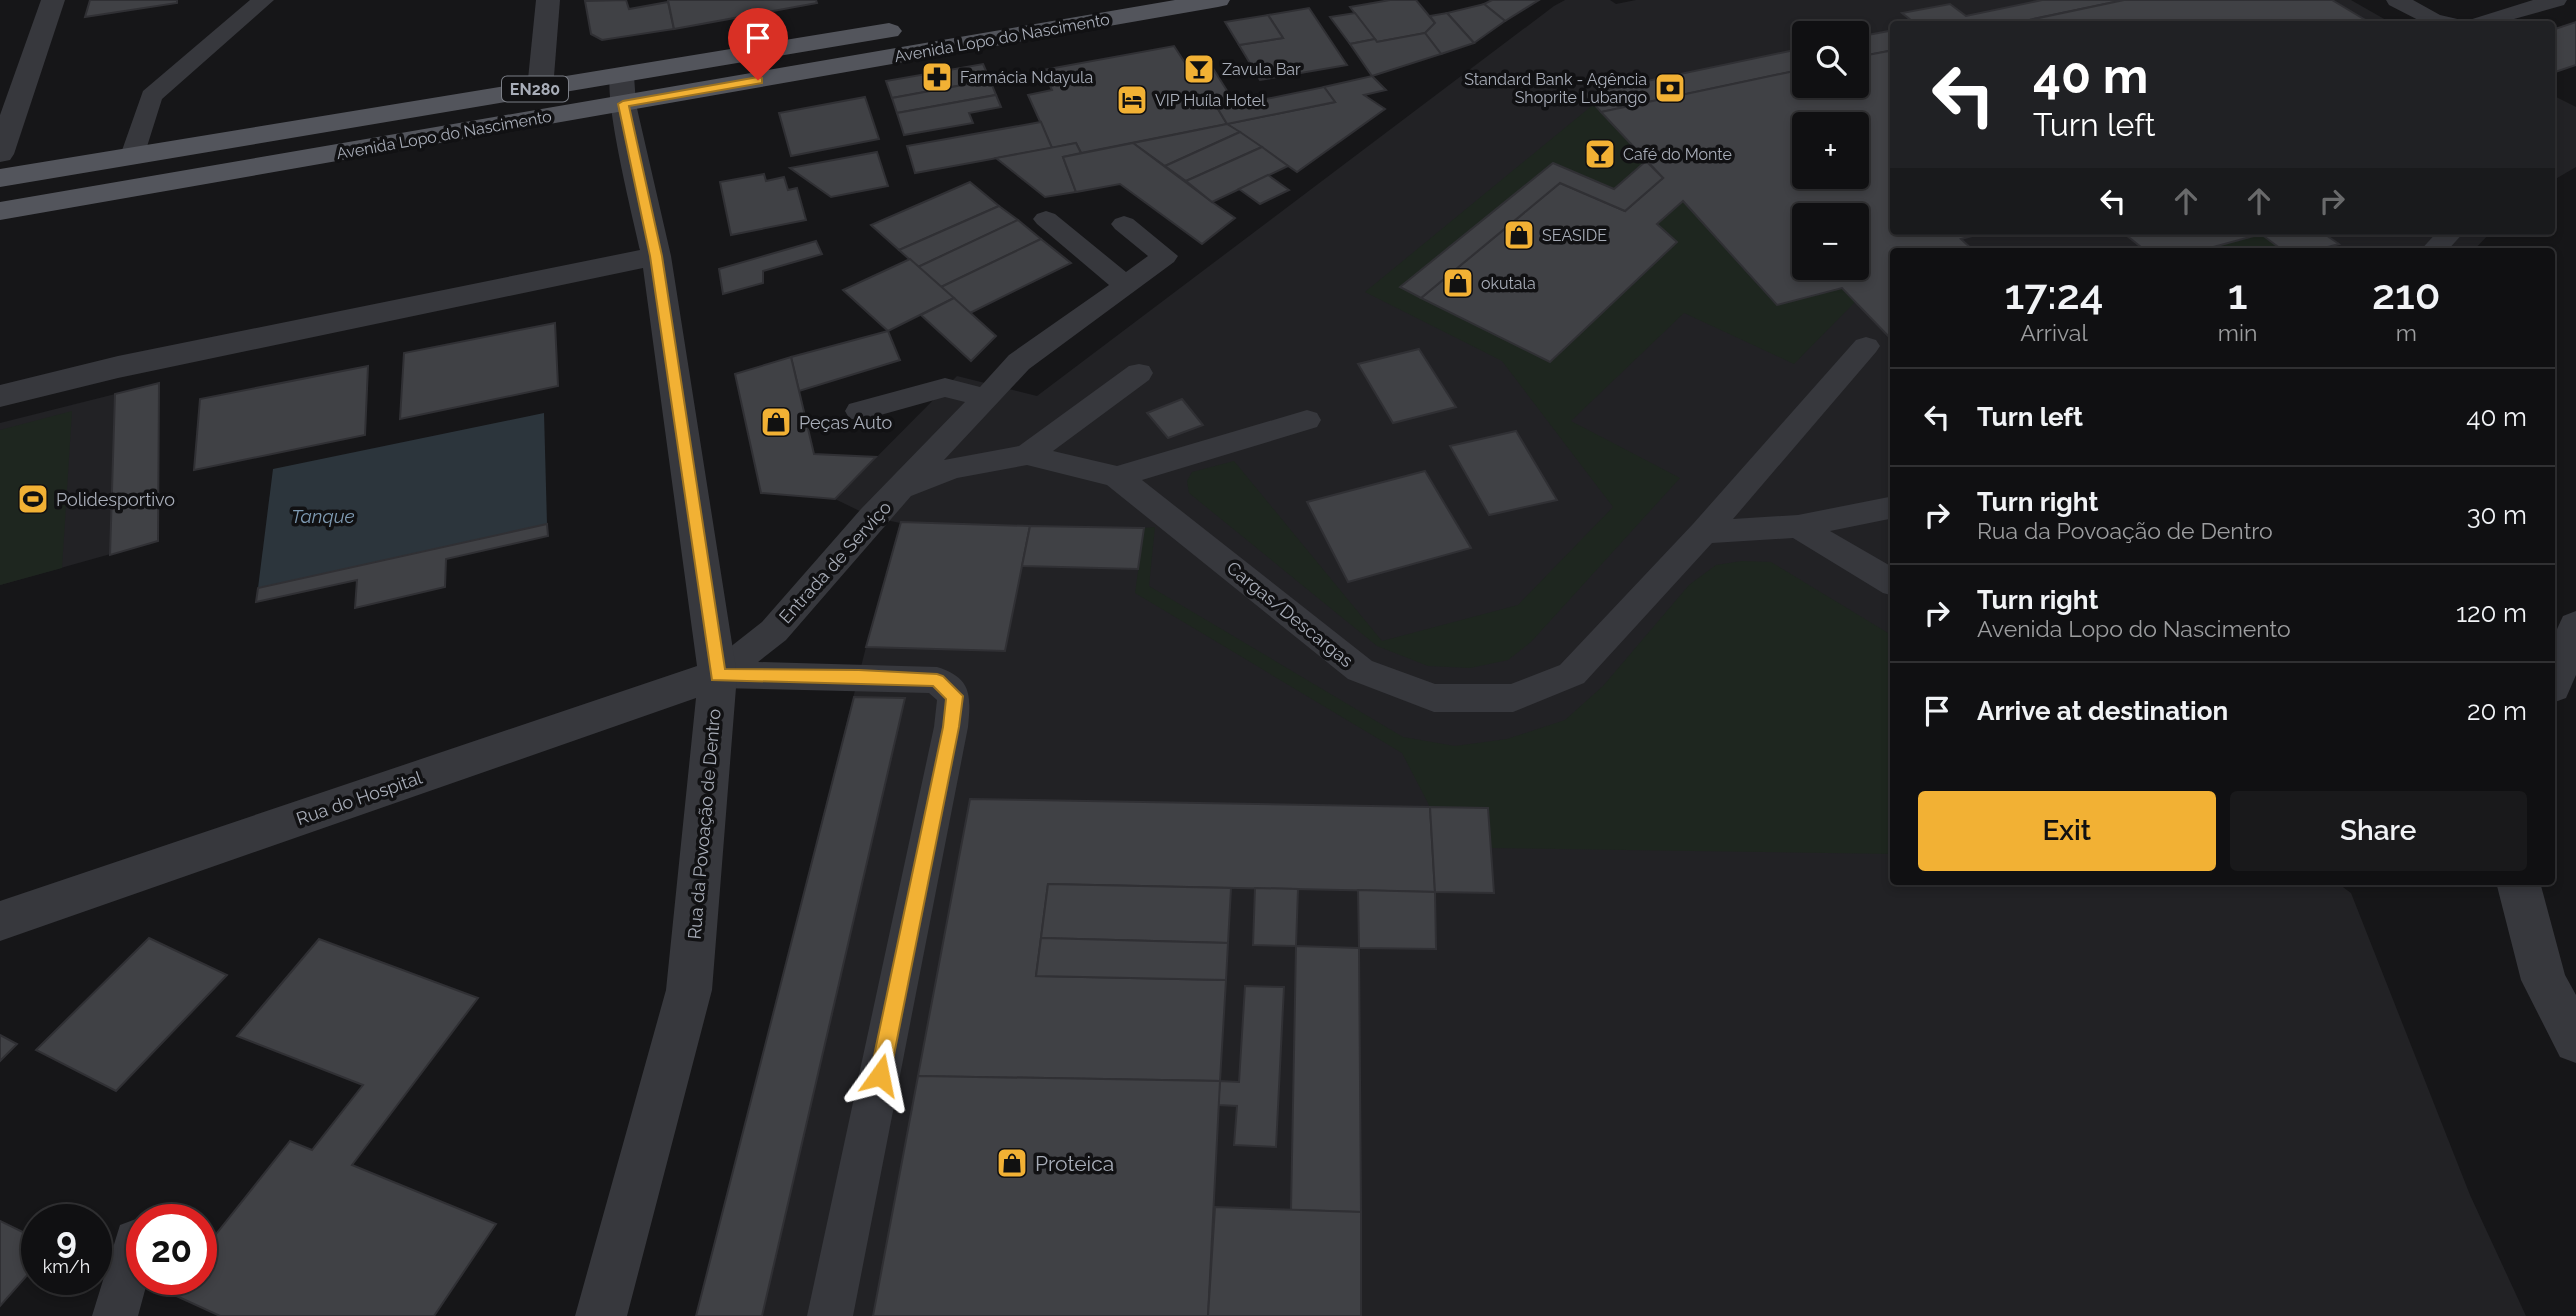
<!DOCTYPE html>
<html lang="en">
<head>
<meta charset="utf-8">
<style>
  :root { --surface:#101012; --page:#19191b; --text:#f1f3f6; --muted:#9c9d9f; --line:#303032; --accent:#f2b134 }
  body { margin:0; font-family:Raleway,sans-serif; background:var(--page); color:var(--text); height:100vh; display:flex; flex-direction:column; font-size:26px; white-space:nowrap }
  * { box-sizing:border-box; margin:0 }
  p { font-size:23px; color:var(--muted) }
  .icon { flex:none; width:38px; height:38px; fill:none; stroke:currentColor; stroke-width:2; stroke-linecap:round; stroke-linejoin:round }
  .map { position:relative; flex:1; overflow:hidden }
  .panel { position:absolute; left:1890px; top:248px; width:665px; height:637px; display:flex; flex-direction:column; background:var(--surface); border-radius:7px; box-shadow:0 4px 10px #0003,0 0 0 2px var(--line) }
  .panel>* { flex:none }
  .banner { position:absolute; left:1890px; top:21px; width:665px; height:214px; border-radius:7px; box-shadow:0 4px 10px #0003,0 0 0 2px var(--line); background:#202124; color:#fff; overflow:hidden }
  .tools { position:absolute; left:1792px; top:21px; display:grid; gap:14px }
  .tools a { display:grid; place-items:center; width:77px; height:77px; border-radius:7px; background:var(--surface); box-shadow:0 4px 10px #0003,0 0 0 2px var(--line); font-size:35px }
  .speed { position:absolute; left:21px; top:1204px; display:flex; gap:14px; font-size:35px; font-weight:700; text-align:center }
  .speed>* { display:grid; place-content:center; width:91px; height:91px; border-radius:50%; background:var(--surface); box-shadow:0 4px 10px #0003,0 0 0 2px var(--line); line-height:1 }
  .speed small { font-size:18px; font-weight:400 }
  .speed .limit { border:10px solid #d22; background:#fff; color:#111 }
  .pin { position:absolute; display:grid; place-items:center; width:60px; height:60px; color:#fff; margin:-72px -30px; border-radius:50% 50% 50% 0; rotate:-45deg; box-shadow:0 0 7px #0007 }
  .pin .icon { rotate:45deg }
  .me { position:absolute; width:77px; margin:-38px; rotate:12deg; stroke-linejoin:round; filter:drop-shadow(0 0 5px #0008) }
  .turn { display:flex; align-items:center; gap:24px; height:147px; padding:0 28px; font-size:32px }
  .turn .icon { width:91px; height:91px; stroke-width:2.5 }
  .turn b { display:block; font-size:49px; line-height:60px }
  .lanes { display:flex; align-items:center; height:66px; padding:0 28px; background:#0003; justify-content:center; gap:35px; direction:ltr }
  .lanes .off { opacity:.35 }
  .eta { display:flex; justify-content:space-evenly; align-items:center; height:119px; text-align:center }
  .eta b { font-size:42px; font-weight:600; line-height:49px }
  .action { display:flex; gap:14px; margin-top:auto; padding:14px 28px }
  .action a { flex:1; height:80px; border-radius:7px; background:var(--accent); color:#111; font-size:28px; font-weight:600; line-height:80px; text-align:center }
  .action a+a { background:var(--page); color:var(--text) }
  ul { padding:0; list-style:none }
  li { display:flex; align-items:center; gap:21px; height:98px; padding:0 28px; border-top:2px solid var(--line) }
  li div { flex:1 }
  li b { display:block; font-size:26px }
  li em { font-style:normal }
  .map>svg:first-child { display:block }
  .built { fill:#222225; fill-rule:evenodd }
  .green { fill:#1e261f }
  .water { fill:#2c353c }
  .building { fill:#404145; stroke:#303034; stroke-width:2; fill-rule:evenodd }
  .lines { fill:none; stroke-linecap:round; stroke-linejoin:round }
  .service { fill:#37383d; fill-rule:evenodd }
  .minor { fill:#37383d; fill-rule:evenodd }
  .primary { fill:#53555c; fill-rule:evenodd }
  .route { fill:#f2b134; stroke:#9d7322; stroke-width:2 }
  .labels { text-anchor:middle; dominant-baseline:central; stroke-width:7; stroke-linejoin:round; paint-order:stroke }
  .far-street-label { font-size:16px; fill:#a8adb8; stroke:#111113 }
  .far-poi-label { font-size:16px; fill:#a8adb8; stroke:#111113; text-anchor:start }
  .shield { fill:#111113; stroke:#7b7e86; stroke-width:2 }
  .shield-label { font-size:16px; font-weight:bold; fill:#a8adb8 }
  .poi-label { font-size:18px; fill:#a8adb8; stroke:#111113; text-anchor:start }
  .street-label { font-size:18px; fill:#a8adb8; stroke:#111113 }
  .water-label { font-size:19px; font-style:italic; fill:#7f9bb3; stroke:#111113 }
  .near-poi-label { font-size:21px; fill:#a8adb8; stroke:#111113; text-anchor:start }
</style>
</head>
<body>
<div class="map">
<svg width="2576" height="1316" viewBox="0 0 2576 1316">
  <rect width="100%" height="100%" fill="#161618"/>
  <g class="built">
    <path d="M 1565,0 L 1610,0 L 1616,4 L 1636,0 L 2351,0 L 2393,24 L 1894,24 L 1894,231 L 2492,231 L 2472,252 L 1894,252 L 1894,882 L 2336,882 L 2351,893 L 2470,1195 L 2526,1316 L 696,1316 L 866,647 L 900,523 L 872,517 L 835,499 L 957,376 L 1037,396 L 1554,6 ZM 1804,33 L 1857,33 L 1857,86 L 1804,86 ZM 1804,124 L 1857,124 L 1857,177 L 1804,177 ZM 1804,215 L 1857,215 L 1857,268 L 1804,268 Z"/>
    <polygon points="2552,95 2576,107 2576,167 2552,181"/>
    <polygon points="159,383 157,541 0,585 0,423"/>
  </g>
  <g class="green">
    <polygon points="1594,104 1646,161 1614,189 1553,163 1400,287 1550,362 1677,243 1657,224 1683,201 1777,304 1842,288 1855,302 1794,364 1684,313 1571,421 1680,478 1531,642 1508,660 1470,668 1428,666 1377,646 1189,493 1187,481 1192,472 1234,461 1382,641 1518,605 1613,507 1502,361 1365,292"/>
    <polygon points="2261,234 2285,252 2210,252 2206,249"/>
    <polygon points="72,411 62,568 0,585 0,430"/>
    <polygon points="1155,527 1149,586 1403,737 1455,746 1507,739 1565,720 1603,686 1689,585 1716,565 1742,561 1771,562 1893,636 1893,854 1491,848 1488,808 1430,807 1402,753 1135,593 1144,528"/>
  </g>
  <polygon class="water" points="544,413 547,524 258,588 273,469"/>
  <g class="building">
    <polygon points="90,0 177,0 177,3 85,17"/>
    <polygon points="626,0 629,9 668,2 674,29 602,40 591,34 585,1"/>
    <polygon points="668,0 816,0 817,3 674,29"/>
    <polygon points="1390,0 1416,0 1435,23 1425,33 1377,42 1350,7"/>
    <polygon points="1492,0 1539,0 1505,21 1484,4"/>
    <polygon points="2042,0 2124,0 2010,24 1916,24 1902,13 1950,4 1966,16"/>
    <polygon points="2124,0 2332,0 2372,24 2010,24"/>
    <polygon points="1484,4 1505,21 1474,43 1447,13"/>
    <polygon points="1309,8 1347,65 1260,80 1239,45 1283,38 1268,15"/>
    <polygon points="1355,13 1375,39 1350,44 1330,17"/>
    <polygon points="1447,13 1474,43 1441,54 1425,33 1435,23 1430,16"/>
    <polygon points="1268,15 1283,38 1239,45 1225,22"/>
    <polygon points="2576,22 2576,65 2552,73 2552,30"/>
    <polygon points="1894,30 1894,50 1857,57 1857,37"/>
    <polygon points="1425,33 1441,54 1372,76 1350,44 1375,39 1377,42"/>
    <polygon points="1174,46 1187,66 1209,62 1236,105 1218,109 1227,124 1081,153 1076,143 1052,148 1028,95 1052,90 1043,70"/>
    <polygon points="1804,48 1804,69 1601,112 1585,94"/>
    <path d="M 1894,50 L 1894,231 L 1991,231 L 1961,239 L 1975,252 L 1894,252 L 1894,342 L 1842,288 L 1777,305 L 1683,201 L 1657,224 L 1677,242 L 1550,362 L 1421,298 L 1560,183 L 1625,211 L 1663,178 L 1601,112 L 1804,69 L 1804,86 L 1857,86 L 1857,57 ZM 1804,124 L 1857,124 L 1857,177 L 1804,177 ZM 1804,215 L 1857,215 L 1857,268 L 1804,268 Z"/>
    <polygon points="983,64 990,80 892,98 886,81"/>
    <polygon points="1372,76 1386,90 1364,95 1385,109 1297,172 1227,124 1335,102 1324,87"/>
    <polygon points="990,80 996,95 897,113 892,98"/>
    <polygon points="1324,87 1335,102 1227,124 1218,109"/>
    <polygon points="996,95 1001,107 969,113 973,123 904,135 897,113"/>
    <polygon points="865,97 879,139 791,156 779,113"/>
    <polygon points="1041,122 1052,148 915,173 907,146"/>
    <polygon points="1227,124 1240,132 1165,166 1133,143"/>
    <polygon points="1240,132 1262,147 1186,181 1165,166"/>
    <polygon points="1076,143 1081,153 1063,157 1076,192 1045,197 996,158"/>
    <polygon points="1133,143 1212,202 1235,218 1202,244 1120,184 1076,192 1063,157"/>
    <polygon points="1262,147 1288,166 1212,202 1186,181"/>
    <polygon points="877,152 888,186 831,197 790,168"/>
    <polygon points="1646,161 1663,178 1625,211 1560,183 1421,298 1400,287 1553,163 1614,189"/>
    <polygon points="764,174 766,181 784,177 788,190 797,188 806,220 731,235 720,182"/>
    <polygon points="1268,175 1289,190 1260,204 1239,189"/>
    <polygon points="970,182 999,206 899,250 871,225"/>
    <polygon points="999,206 1018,220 918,267 899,250"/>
    <polygon points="1018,220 1041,239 941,287 918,267"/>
    <polygon points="2121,231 2320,231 2339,244 2309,252 2285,252 2261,234 2206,249 2210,252 2123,252 2141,247"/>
    <polygon points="1041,239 1071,263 970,313 941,287"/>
    <polygon points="816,241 822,254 763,271 763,283 723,294 719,269"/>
    <polygon points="910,259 954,298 888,331 843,290"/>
    <polygon points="954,298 996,336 971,361 921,315"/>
    <polygon points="555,323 558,386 400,419 404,353"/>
    <polygon points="888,331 900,360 799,391 791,357"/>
    <polygon points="1419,349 1456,407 1393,423 1358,364"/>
    <polygon points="791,357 814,454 876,457 835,499 761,493 735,374"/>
    <polygon points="368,366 365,435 194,470 200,399"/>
    <polygon points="159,383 158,541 110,555 115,394"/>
    <polygon points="1182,399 1203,425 1168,438 1147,413"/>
    <polygon points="1516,431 1557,500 1489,515 1450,446"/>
    <polygon points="1425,471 1471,548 1348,582 1307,502"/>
    <polygon points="901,522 1030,526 1005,651 866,647"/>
    <polygon points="547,524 548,536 446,559 445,587 355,608 357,580 256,602 258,588"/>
    <polygon points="1030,526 1144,528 1138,569 1022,566"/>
    <polygon points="854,697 905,698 762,1316 696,1316"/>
    <polygon points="970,799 1430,807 1435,892 1048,884 1036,976 1226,980 1220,1081 918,1076"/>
    <polygon points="1430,807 1488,808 1494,893 1435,892"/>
    <polygon points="1048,884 1231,888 1228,943 1041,938"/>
    <polygon points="1255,888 1298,889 1296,946 1253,945"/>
    <polygon points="1358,890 1435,892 1436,949 1359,948"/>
    <polygon points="149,938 227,975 116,1091 36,1050"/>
    <polygon points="1041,938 1228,943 1226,980 1036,976"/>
    <polygon points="319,939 478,998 352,1165 496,1224 434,1316 220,1316 170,1293 181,1279 201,1279 201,1253 290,1141 312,1150 363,1085 237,1036"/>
    <polygon points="1296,946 1359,948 1361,1212 1291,1210"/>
    <polygon points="1245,986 1284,987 1276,1147 1234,1145 1237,1106 1218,1105 1220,1081 1239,1082"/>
    <polygon points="0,1035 17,1044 0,1061"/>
    <polygon points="918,1076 1220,1081 1208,1316 873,1316"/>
    <polygon points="1215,1207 1361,1212 1361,1316 1208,1316"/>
    <polygon points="0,1221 37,1239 37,1264 0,1306"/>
  </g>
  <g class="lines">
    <g class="service">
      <polygon points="250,0 274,0 162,99 144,156 141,161 132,163 123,161 120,156 143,91"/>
      <polygon points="2386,0 2413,0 2440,15 2466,21 2533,0 2567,0 2564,5 2496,24 2426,24 2389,5"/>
      <path d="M 1046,211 L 1055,214 L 1126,272 L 1148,256 L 1115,229 L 1111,224 L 1115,219 L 1124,216 L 1133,219 L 1178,256 L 1174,262 L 1029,369 L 944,460 L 1019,446 L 1129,366 L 1139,364 L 1149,366 L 1153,373 L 1149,380 L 1053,451 L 1117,466 L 1307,410 L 1317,413 L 1321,420 L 1317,427 L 1142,480 L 1372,661 L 1435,684 L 1511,684 L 1560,665 L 1693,524 L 1856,340 L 1866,337 L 1876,340 L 1880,346 L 1876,352 L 1733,519 L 1798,515 L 1894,496 L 1894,518 L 1830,531 L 1894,568 L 1894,596 L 1883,593 L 1793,538 L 1712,543 L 1584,683 L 1513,712 L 1434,712 L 1348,679 L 1107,485 L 1027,465 L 957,478 L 911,496 L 786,640 L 758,662 L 937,667 C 972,678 971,695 968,727 L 853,1316 L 807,1316 L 934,727 L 937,700 L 929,693 L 718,688 L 706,684 L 701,675 L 706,666 L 762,622 L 861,509 L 965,402 L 945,397 L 859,421 L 849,418 L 845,411 L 849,404 L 945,378 L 980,387 L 1009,355 L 1109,285 L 1037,224 L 1033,219 L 1037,214 Z"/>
      <polygon points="2438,231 2465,231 2446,252 2419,252"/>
      <polygon points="136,1219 142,1221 142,1279 148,1279 138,1316 92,1316 120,1225"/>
    </g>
    <g class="minor">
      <polygon points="41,0 65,0 14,154 10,160 0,162 0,115"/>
      <polygon points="536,0 560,0 553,89 549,95 540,97 531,95 527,89"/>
      <path d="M 621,68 L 630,70 L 634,76 L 636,104 L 671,256 L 737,675 L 712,990 L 627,1316 L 575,1316 L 666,990 L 696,698 L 0,941 L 0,901 L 697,666 L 643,268 L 118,378 L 0,407 L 0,385 L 118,356 L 640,250 C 634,222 600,88 612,70 Z"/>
      <polygon points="2576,611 2576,675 2566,698 2552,703 2552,640 2563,616"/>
      <polygon points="2496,882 2540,882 2565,975 2576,995 2576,1063 2560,1057 2521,980"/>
    </g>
    <g class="primary">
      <polygon points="1175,0 1230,0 1227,5 1218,7 0,220 0,202"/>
      <polygon points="889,23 898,26 902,31 898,36 0,187 0,169"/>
    </g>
  </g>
  <polygon class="route" points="758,77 762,78 762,83 629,106 662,256 725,669 859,670 937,674 943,676 963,696 959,727 890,1075 887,1082 880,1084 873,1082 870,1075 943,727 946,699 933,686 712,680 650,256 618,104 623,101"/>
  <defs>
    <g id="bar-square" transform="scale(1.575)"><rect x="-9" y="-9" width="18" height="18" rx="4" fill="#f2b134" stroke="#111113"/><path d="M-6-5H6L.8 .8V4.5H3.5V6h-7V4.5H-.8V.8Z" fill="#111"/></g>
    <g id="pharmacy-square" transform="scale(1.575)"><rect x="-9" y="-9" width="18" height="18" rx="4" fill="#f2b134" stroke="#111113"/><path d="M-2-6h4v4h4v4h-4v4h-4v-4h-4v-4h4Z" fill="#111"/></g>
    <g id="bank-square" transform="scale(1.575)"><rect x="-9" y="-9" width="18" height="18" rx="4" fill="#f2b134" stroke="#111113"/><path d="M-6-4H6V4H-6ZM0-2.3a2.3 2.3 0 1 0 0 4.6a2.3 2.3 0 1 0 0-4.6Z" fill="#111"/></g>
    <g id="hotel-square" transform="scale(1.575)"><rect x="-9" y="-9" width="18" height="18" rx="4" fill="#f2b134" stroke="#111113"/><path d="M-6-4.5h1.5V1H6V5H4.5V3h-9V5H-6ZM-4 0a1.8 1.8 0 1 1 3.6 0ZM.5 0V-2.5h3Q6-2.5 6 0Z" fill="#111"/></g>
    <g id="shop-square" transform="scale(1.575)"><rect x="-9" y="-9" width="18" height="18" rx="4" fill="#f2b134" stroke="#111113"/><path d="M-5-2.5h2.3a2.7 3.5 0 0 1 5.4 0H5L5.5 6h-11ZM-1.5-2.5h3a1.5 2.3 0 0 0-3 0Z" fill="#111"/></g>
    <g id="stadium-square" transform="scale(1.575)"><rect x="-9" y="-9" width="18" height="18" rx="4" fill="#f2b134" stroke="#111113"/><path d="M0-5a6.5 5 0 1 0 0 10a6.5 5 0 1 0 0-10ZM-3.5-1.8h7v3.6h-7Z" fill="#111"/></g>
  </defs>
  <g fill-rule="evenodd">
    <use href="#bar-square" x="1199" y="69"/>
    <use href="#pharmacy-square" x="937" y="77"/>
    <use href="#bank-square" x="1670" y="88"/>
    <use href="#hotel-square" x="1132" y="100"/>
    <use href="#bar-square" x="1600" y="154"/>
    <use href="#shop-square" x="1519" y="235"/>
    <use href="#shop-square" x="1458" y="283"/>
    <use href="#shop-square" x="776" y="422"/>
    <use href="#stadium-square" x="33" y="499"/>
    <use href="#shop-square" x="1012" y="1163"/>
  </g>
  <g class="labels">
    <g class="far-street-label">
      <text transform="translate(1002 38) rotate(-10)">Avenida Lopo do Nascimento</text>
      <text transform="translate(444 135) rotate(-10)">Avenida Lopo do Nascimento</text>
    </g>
    <g class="far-poi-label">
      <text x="1222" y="69">Zavula Bar</text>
      <text x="960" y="77">Farmácia Ndayula</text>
      <text x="1647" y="79" text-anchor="end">Standard Bank - Agência<tspan x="1647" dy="18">Shoprite Lubango</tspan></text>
      <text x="1155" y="100">VIP Huíla Hotel</text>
      <text x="1623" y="154">Café do Monte</text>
      <text x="1542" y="235">SEASIDE</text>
      <text x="1481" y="283">okutala</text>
    </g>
    <rect class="shield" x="502" y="76.5" width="66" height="25" rx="5"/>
    <g class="shield-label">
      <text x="535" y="89">EN280</text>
    </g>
    <g class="poi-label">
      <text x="799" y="422">Peças Auto</text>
      <text x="56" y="499">Polidesportivo</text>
    </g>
    <g class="street-label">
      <text transform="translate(835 562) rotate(-48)">Entrada de Serviço</text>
      <text transform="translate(1290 614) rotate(39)">Cargas/Descargas</text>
      <text transform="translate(359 798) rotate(-19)">Rua do Hospital</text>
      <text transform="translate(704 824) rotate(-85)">Rua da Povoação de Dentro</text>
    </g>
    <g class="water-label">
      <text x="323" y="516">Tanque</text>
    </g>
    <g class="near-poi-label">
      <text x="1035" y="1163">Proteica</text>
    </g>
  </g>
</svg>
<div class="tools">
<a><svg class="icon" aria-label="search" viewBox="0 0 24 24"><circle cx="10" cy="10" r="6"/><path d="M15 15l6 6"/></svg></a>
<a>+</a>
<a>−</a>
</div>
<div class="speed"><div>9<small>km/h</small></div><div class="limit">20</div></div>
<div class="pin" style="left:758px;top:80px;background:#d93025"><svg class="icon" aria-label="arrive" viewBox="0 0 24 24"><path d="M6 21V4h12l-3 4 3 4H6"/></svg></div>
<svg class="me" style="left:880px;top:1075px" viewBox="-20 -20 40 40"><path d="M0-17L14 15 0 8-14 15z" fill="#f2b134" stroke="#fff" stroke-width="4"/></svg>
<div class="banner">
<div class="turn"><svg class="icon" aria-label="left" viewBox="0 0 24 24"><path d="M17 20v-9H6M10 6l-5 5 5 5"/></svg><div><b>40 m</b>Turn left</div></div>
<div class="lanes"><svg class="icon" aria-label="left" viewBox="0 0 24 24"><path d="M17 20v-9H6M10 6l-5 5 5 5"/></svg><svg class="icon off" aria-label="ahead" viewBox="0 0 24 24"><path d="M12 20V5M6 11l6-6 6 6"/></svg><svg class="icon off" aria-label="ahead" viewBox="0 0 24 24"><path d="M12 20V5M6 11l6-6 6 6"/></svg><svg class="icon off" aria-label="right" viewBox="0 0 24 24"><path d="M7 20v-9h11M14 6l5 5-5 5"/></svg></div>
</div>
<section class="panel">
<div class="eta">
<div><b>17:24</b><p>Arrival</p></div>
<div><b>1</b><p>min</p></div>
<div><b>210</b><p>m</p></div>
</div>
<ul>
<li><svg class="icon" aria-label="left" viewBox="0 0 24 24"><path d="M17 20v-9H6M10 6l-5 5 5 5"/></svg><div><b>Turn left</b></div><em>40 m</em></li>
<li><svg class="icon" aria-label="right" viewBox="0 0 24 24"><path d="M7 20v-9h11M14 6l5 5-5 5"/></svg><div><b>Turn right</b><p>Rua da Povoação de Dentro</p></div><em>30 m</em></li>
<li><svg class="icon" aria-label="right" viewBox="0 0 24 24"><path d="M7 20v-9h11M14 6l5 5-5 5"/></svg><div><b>Turn right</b><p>Avenida Lopo do Nascimento</p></div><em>120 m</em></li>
<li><svg class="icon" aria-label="arrive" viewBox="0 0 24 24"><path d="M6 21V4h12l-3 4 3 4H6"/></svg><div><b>Arrive at destination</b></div><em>20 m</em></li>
</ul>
<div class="action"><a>Exit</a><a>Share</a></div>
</section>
</div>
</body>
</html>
